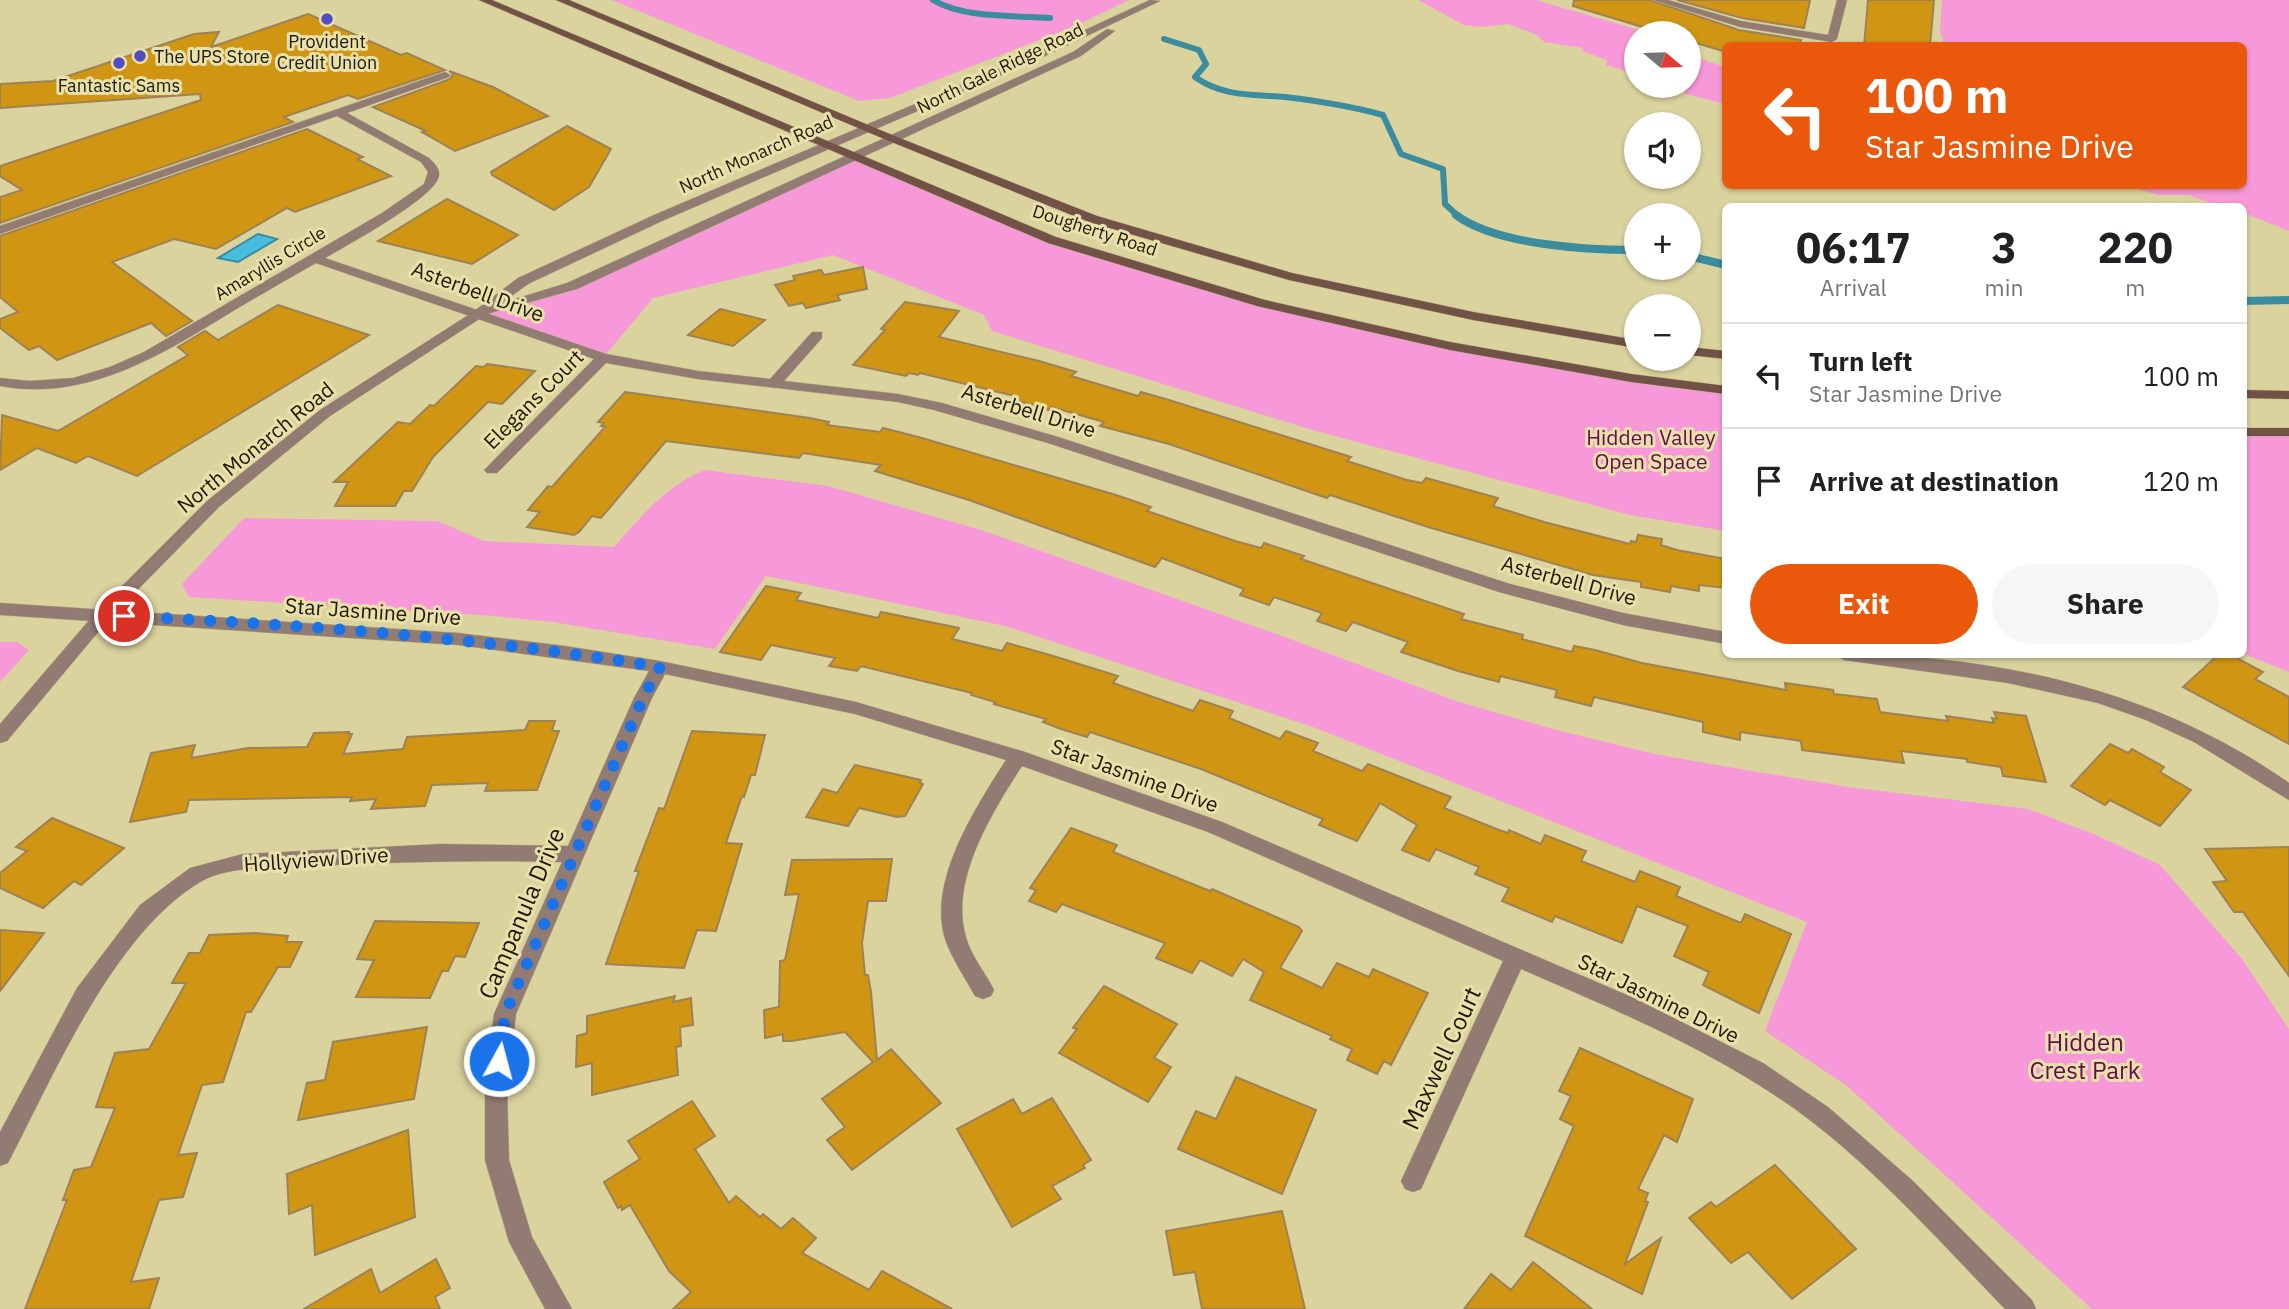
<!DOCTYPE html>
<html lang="en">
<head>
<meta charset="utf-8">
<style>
  :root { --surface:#fff; --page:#f6f6f6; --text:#202124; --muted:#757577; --line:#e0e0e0; --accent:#ea580c }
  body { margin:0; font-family:"IBM Plex Sans",sans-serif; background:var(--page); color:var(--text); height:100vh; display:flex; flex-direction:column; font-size:26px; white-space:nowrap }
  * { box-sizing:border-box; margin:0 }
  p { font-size:23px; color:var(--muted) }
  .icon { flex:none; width:38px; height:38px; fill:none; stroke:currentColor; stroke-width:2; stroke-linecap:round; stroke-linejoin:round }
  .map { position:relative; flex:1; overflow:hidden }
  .drawer { position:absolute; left:1722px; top:203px; width:525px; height:455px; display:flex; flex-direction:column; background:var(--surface); border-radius:10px; box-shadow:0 2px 5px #0004 }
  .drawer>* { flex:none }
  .top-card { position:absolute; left:1722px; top:42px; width:525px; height:147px; border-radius:10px; box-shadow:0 2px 5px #0004; background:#ea580c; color:#fff; overflow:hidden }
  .needle { width:46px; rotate:109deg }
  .tools { position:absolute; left:1624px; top:21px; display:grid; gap:14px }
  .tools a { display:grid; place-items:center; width:77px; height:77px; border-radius:50%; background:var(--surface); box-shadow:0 2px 5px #0004; font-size:35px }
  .pin { position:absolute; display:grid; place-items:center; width:60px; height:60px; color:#fff; margin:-30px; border:4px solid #fff; border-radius:50%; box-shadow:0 2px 7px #0007 }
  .me { position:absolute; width:77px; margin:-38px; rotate:7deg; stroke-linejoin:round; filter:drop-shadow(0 0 5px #0008) }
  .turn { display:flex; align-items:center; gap:24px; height:147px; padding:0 28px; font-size:32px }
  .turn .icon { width:91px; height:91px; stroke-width:2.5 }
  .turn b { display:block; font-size:49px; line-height:60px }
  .eta { display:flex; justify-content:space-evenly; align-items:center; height:119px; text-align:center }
  .eta b { font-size:42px; font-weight:700; line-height:49px }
  .button { display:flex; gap:14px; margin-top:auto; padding:14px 28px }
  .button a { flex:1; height:80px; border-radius:42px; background:var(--accent); color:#fff; font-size:28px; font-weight:700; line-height:80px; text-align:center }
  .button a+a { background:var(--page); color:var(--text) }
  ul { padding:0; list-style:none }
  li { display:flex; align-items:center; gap:21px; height:105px; padding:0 28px; border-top:2px solid var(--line) }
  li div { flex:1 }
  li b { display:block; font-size:26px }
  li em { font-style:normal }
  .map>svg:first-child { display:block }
  .green { fill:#f798d8 }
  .water { fill:#47bedf; stroke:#3a8c9e; stroke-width:2 }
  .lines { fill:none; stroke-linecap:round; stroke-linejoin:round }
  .stream-far1 { stroke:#3a8c9e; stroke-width:6 }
  .stream { stroke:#3a8c9e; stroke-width:8 }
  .building { fill:#cf9513; stroke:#9d8255; stroke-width:2 }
  .minor-casing { stroke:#b9b282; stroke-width:1 }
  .tertiary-casing { stroke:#b9b282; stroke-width:1 }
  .secondary-casing { stroke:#b9b282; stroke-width:1 }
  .minor { fill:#927b73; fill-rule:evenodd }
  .tertiary { fill:#927b73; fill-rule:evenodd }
  .secondary { fill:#725246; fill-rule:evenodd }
  .route { stroke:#1a73e8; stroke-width:12; stroke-dasharray:0 21.6 }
  .poi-dot { fill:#524cc3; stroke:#e9e0aa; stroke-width:2.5 }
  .labels { text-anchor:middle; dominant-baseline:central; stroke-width:6; stroke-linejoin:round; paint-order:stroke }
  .far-poi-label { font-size:18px; fill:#1d1905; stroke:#e9e0aa }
  .far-street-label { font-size:18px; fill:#1d1905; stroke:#e9e0aa }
  .street-label { font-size:21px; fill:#1d1905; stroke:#e9e0aa }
  .park-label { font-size:21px; fill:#640c50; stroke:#e9e0aa }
  .near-street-label { font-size:24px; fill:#1d1905; stroke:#e9e0aa }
  .near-park-label { font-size:24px; fill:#640c50; stroke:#e9e0aa }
</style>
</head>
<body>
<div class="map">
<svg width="2289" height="1309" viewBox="0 0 2289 1309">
  <rect width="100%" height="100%" fill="#dbd39e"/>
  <g class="green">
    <polygon points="612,0 1129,0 1073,27 890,98 859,101"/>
    <polygon points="1418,0 1536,0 1639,30 1645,33 1636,33 1636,74 1606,65 1607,60 1582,51 1583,48 1544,42 1537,35 1508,24 1481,27 1464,25"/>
    <polygon points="1942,0 2289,0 2289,231 2244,213 2244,206 2220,206 2189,195 2158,195 2128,186 2244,186 2244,46 1944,45 1940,30"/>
    <polygon points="1689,55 1725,67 1725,104 1686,94 1677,86 1689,86"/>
    <polygon points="854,155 1052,240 1262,303 1450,346 1725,390 1725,531 1630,515 1309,429 992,331 984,315 833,255 653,298 603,358 478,315 572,286"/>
    <polygon points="2244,432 2289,432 2289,672 2244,654"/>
    <path d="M 705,470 L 828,486 L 981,530 L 1282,636 L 1456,701 L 1556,730 L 1655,754 L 1722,766 L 1848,787 L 2028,809 L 2096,835 L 2160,865 L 2242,959 L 2289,1029 L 2289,1309 L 2092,1309 L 1847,1086 L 1765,1031 L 1807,922 L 1313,727 L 1005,626 L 766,576 L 715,649 L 553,622 L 494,616 L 189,597 L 182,584 L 244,518 L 437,521 L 484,541 L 614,547 C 641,517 666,485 705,470 Z"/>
    <polygon points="0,642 17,642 29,650 0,682"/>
  </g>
  <polygon class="water" points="258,234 277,239 238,262 218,258"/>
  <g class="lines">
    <g class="stream-far1">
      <path d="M 933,0 C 965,19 1014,15 1050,18"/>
      <path d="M 1164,39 L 1199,50 L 1206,64 L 1195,77 C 1223,97 1252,94 1285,97 C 1318,101 1351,106 1383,115 L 1401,154 L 1443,169 L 1445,204 L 1459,217"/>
    </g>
    <g class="stream">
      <path d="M 1456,215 C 1496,245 1587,250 1636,250"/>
      <polyline points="1689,256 1726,265"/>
      <polyline points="2244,301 2289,300"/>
    </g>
  </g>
  <g class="building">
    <polygon points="1574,0 1650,0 1739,30 1801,40 1800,46 1726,46 1726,52 1689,41 1689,33 1662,33 1573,6"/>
    <polygon points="1677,0 1810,0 1804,28 1742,18"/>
    <polygon points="1868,0 1934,0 1930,46 1864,46"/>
    <polygon points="308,14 401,55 407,53 445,70 358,99 348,95 284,117 293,122 0,223 0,197 22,190 0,176 0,166 201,100 200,94 0,108 0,84 53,81 194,34 219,32 211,47"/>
    <polygon points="449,71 493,87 548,116 455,151 422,132 426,131 373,107 450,79 453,74"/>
    <polygon points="567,126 611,149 589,187 554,210 492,175 491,172"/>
    <polygon points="307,129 363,157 357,159 391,176 295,212 287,208 216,249 174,239 112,262 192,321 166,336 151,323 57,360 39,346 29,350 0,328 0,319 18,312 0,297 0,236"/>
    <polygon points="447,199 518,235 472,264 378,241"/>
    <polygon points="863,267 867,289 837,295 840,300 806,308 803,303 789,306 775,285 795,280 793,276 821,270 824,275"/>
    <polygon points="905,302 959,311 939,337 1039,361 1076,372 1071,376 1138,396 1141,392 1169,400 1351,457 1347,461 1407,480 1422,483 1426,478 1469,490 1498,498 1493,506 1544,522 1630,544 1631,541 1636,542 1638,535 1662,539 1661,545 1677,550 1726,559 1726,588 1699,585 1699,591 1671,586 1670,592 1641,587 1641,582 1593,575 1428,527 1330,495 1327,498 1169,444 1100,426 1104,422 1052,407 1049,410 1015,400 1019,397 920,373 918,375 909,373 906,376 853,365 885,330 881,329"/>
    <polygon points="278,305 369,335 137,476 88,456 76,463 37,448 0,470 2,415 58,431 188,355 178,347 205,331 218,340"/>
    <polygon points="720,309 765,320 733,346 688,335"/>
    <polygon points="487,364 535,371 502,404 488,402 433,457 412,491 404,491 395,506 335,506 348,482 334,482 398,422 410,424 430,405 434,406 476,366 484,367"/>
    <polygon points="625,392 810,418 829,422 827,425 880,432 883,428 922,438 1116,495 1151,507 1147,511 1235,541 1261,548 1264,543 1304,556 1301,559 1464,614 1461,619 1523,635 1522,639 1572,652 1574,646 1595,650 1642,663 1786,690 1785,683 1833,690 1834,694 1877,699 1880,712 1948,721 1946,716 1994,723 1992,718 1997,719 1994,712 2026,716 2046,782 2003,776 2001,767 1967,762 1967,759 1901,751 1904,763 1802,750 1801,741 1740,732 1740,740 1703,732 1703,722 1594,697 1591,706 1555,697 1557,690 1500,676 1499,682 1458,671 1401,652 1408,642 1353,622 1346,631 1317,621 1322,613 1274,597 1269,605 1240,595 1244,589 1162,558 1155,567 969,500 875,471 881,465 803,453 799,458 666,441 601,518 592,516 579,532 574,535 527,527 540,512 528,510 548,486 552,487 605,427 601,426 604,423 598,422"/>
    <polygon points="766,586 801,593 796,600 878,618 881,612 959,628 952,639 1002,651 1007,643 1050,655 1118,676 1113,683 1193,711 1200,700 1233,711 1229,718 1280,739 1286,731 1318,743 1313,751 1362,771 1368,764 1451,797 1444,808 1499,830 1508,833 1509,830 1541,844 1545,835 1586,851 1581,861 1635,882 1640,871 1680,887 1676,896 1741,923 1745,914 1791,934 1759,1013 1703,985 1709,972 1674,956 1688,926 1637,906 1622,943 1555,916 1552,922 1502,901 1509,888 1475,874 1479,867 1436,849 1429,861 1402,850 1417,825 1380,803 1357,841 1319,825 1323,819 1201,769 1090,732 1087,737 1061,729 1043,722 1046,719 994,704 995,702 971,695 972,693 861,666 857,671 829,666 835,658 771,645 761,660 720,652"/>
    <polygon points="2219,654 2229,654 2263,672 2255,679 2289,697 2289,744 2183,687"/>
    <polygon points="529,721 555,721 552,731 559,731 537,790 485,791 488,783 432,785 425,806 371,809 376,799 350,801 352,797 189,800 186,812 130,822 151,753 195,745 191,758 248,748 307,747 314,733 349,732 348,734 352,734 343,754 403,749 407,737 525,730"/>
    <polygon points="692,731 765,735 755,775 751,775 744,797 742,796 726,843 742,844 716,931 697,930 684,968 606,964 639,871 635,871 659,808 664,809"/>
    <polygon points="2110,744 2128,753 2132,749 2164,767 2160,772 2191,790 2160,826 2110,800 2105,805 2071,786"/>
    <polygon points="855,765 921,780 920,783 923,784 905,816 897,817 859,808 848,826 806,817 823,789 837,793"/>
    <polygon points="52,818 124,848 81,885 74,881 43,908 0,888 0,873 27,851 16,847"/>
    <polygon points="1071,828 1117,845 1113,852 1210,891 1212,889 1299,927 1302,931 1280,968 1322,988 1337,963 1369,977 1373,969 1428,993 1391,1065 1384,1061 1377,1074 1347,1060 1352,1049 1330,1039 1332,1036 1250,1000 1264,972 1243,959 1232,976 1200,960 1192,973 1156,958 1165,943 1062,904 1056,912 1029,901 1036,890 1030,888"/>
    <polygon points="2289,847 2289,976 2243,912 2234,912 2213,882 2227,881 2205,849"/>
    <polygon points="892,859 886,901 868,901 862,943 865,975 868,975 871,992 877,1060 891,1049 941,1103 852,1170 827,1140 845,1127 822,1099 873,1062 845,1032 792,1041 783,1041 783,1034 765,1038 764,1010 779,1007 780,961 785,960 799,894 785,895 792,860"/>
    <polygon points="375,921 479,923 465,957 455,956 448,971 442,971 430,998 356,997 374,960 357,959"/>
    <polygon points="0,930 44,933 0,991"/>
    <polygon points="255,933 288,936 286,942 302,942 290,967 278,967 251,1012 246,1012 223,1082 202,1085 178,1155 197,1153 183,1197 159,1200 131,1282 159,1278 149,1309 25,1309 67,1200 63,1200 74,1170 91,1167 115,1108 96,1107 115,1053 149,1049 186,983 172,983 189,953 200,953 209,935"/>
    <polygon points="1104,986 1177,1024 1154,1058 1171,1067 1148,1102 1059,1053 1077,1029 1073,1028"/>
    <polygon points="675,996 673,1002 691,998 693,1025 680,1027 681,1046 676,1047 678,1075 592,1095 592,1063 576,1067 577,1036 587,1033 587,1016"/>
    <polygon points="427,1027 414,1099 298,1120 307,1083 325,1080 333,1042"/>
    <polygon points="1580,1048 1693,1099 1677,1142 1664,1135 1638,1189 1648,1193 1645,1201 1648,1202 1625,1264 1661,1238 1642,1294 1525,1236 1574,1126 1560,1119 1571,1096 1559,1091"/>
    <polygon points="1236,1077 1316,1110 1282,1194 1178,1149 1196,1111 1216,1119"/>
    <polygon points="1052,1098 1091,1160 1083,1165 1085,1168 1052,1186 1061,1199 1012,1227 957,1129 1013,1099 1022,1114"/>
    <polygon points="692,1101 715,1136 695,1149 729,1203 736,1196 760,1217 763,1214 781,1229 793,1218 816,1238 802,1253 869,1290 882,1271 952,1309 673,1309 691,1292 669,1271 630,1205 622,1210 621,1206 618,1208 604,1182 640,1159 628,1141"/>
    <polygon points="408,1130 415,1217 315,1255 312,1205 289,1214 287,1174"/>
    <polygon points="1775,1165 1856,1249 1792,1299 1748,1252 1731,1263 1689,1218 1711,1202 1716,1207"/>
    <polygon points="1282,1211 1305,1309 1202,1309 1195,1272 1174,1275 1166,1231"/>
    <polygon points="436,1259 450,1288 435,1297 440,1309 304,1309 371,1269 380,1293"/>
    <polygon points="1533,1262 1592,1309 1464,1309 1491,1274 1511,1290"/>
  </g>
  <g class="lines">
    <g class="minor-casing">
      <g id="minor">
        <polygon points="1653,0 1668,0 1741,21 1828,35 1837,0 1847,0 1837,39 1832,42 1740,27"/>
        <path d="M 445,72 L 450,75 L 449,77 L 347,113 L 429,158 C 434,163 440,168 439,176 C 436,197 346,246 325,258 L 606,354 L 698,371 L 770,379 L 812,332 L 822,332 L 822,338 L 784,381 L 898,394 L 942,403 L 1058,437 L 1510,584 L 1623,613 L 1726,632 L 1726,644 L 1623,625 L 1499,592 L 1048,443 L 934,410 L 898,402 L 698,379 L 606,363 L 497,473 L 487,473 L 484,470 L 487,467 L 594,359 L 316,263 C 288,279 260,295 233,311 C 161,355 87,402 0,386 L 0,378 L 29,381 L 73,378 L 110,367 L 144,352 L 382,213 L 424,184 L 428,172 L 421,162 L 337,116 L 0,234 L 0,226 Z"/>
        <path d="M 0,603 L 458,633 L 565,646 L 660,661 L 856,702 L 1025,752 L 1222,822 L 1634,998 L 1763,1063 L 1828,1107 L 1913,1181 L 2032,1300 L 2036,1309 L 2005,1309 C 1944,1246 1880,1174 1811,1121 C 1725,1055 1620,1012 1521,969 L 1421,1189 L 1413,1192 L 1405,1189 L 1401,1181 L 1503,961 L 1208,832 L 1022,766 C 993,811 949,880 966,937 C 971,956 985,972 994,990 L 991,996 L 983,999 L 975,996 C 965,978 952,959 945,939 C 927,881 976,807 1006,760 L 855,714 L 665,674 L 652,698 L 516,1014 L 507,1085 L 509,1160 L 532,1237 L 572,1309 L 545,1309 L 509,1242 L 485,1160 L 485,1085 L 494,1014 L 562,862 C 478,860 395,862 312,866 C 279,868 230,865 202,881 C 114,932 54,1075 8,1163 L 0,1166 L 0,1132 L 77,988 L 140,905 L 190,868 L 243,854 L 441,844 L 568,846 L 634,698 L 649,671 L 458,645 L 0,615 Z"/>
        <path d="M 1836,654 C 1995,654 2157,690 2289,783 L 2289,800 L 2194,742 L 2146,720 L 2098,703 L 2008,683 L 1844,660 Z"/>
      </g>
    </g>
    <g class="tertiary-casing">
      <polygon id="tertiary" points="1150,0 1160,1 1043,57 662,221 528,284 502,303 567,283 1073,52 1107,29 1115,31 1081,56 577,289 487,314 330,416 219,507 109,619 7,741 0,743 0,724 97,611 207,501 320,410 473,312 518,278 654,215 1035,53"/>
    </g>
    <g class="secondary-casing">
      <g id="secondary">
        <polygon points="479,0 492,0 1056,237 1265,300 1450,342 1631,374 1726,386 1726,394 1631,382 1450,350 1257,306 1048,243"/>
        <polygon points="556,0 569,0 897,137 1097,216 1292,273 1473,312 1636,340 1636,348 1473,320 1289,280 1089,222 889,141"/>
        <polygon points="1689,347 1726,351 1726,359 1689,355"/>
        <polygon points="2244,390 2289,391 2289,399 2244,398"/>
        <rect x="2244" y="428" width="45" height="8"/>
      </g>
    </g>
    <use href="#minor" class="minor"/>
    <use href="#tertiary" class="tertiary"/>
    <use href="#secondary" class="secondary"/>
  </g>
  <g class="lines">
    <path class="route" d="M 124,616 C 303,625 483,638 660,667 L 643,698 L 505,1014 L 499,1061"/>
  </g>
  <g class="poi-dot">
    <circle cx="327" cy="19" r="7"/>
    <circle cx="140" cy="56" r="7"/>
    <circle cx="119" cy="63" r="7"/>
  </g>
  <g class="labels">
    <g class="far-poi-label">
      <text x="327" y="41">Provident<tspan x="327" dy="21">Credit Union</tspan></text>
      <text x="154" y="56" text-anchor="start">The UPS Store</text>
      <text x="119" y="85">Fantastic Sams</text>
    </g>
    <g class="far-street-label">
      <text transform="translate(1000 68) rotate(-26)">North Gale Ridge Road</text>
      <text transform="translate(756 154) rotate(-24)">North Monarch Road</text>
      <text transform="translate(1095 230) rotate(18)">Dougherty Road</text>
      <text transform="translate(270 263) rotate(-31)">Amaryllis Circle</text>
    </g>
    <g class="street-label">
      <text transform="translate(478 291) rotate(20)">Asterbell Drive</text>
      <text transform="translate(533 399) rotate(-45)">Elegans Court</text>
      <text transform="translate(1029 410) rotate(17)">Asterbell Drive</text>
      <text transform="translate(255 447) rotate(-39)">North Monarch Road</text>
      <text transform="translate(1569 580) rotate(15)">Asterbell Drive</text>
      <text transform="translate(373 611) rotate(4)">Star Jasmine Drive</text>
      <text transform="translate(1135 775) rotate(20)">Star Jasmine Drive</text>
      <text transform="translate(316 859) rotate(-4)">Hollyview Drive</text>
      <text transform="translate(1659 998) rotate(26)">Star Jasmine Drive</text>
    </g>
    <g class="park-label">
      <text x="1651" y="437">Hidden Valley<tspan x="1651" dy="24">Open Space</tspan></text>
    </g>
    <g class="near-street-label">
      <text transform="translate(521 913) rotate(-67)">Campanula Drive</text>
      <text transform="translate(1441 1058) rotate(-65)">Maxwell Court</text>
    </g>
    <g class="near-park-label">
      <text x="2085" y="1042">Hidden<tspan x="2085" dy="28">Crest Park</tspan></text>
    </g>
  </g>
</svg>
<div class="tools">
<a><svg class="needle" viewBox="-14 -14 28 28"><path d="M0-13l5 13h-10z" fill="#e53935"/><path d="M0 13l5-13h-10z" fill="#757577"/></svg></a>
<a><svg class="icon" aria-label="sound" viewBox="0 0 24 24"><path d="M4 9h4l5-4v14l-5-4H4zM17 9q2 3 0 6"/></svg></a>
<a>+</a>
<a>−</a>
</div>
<div class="pin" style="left:124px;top:616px;background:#d93025"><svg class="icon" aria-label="arrive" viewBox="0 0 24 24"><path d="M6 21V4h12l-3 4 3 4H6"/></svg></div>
<svg class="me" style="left:499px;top:1061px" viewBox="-20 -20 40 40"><circle r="17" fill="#1a73e8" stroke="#fff" stroke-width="3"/><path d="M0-11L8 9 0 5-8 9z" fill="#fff"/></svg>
<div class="top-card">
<div class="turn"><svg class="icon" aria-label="left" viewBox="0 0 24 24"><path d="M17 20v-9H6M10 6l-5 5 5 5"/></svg><div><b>100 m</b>Star Jasmine Drive</div></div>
</div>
<section class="drawer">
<div class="eta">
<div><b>06:17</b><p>Arrival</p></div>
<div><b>3</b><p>min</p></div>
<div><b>220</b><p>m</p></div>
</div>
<ul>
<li><svg class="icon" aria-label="left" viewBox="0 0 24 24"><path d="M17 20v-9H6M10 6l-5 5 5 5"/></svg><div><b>Turn left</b><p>Star Jasmine Drive</p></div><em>100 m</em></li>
<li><svg class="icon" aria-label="arrive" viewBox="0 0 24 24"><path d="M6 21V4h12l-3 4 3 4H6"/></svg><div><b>Arrive at destination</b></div><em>120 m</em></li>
</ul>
<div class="button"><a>Exit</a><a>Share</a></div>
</section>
</div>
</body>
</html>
